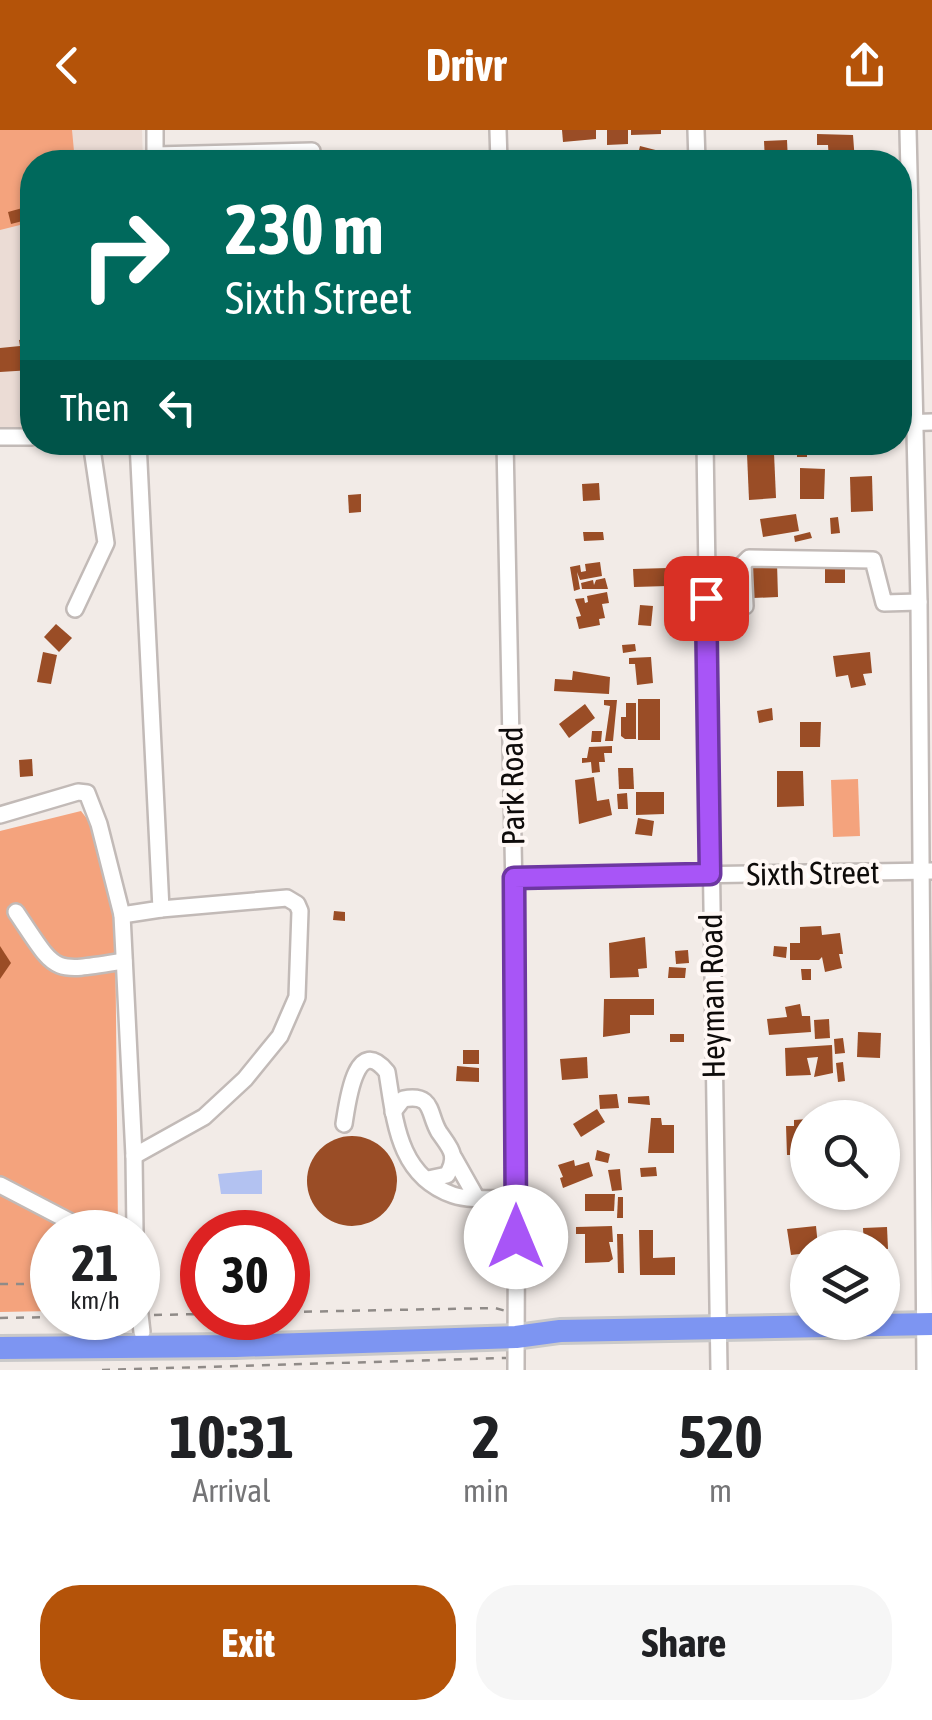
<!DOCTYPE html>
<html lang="en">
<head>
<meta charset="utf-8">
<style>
  :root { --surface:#fff; --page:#f6f6f6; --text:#202124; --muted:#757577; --accent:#b45309 }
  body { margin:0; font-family:"Asap Condensed",sans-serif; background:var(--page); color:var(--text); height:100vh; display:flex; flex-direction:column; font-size:38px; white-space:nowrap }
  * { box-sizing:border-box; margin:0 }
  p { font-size:32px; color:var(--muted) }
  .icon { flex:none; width:55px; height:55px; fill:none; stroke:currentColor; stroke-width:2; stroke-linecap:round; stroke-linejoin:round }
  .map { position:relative; height:1240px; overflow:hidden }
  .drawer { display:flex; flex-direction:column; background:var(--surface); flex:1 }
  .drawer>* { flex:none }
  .hud { position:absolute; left:20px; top:20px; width:892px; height:305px; border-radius:40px; box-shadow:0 2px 8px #0004; background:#00695c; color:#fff; overflow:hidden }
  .tools { position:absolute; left:790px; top:970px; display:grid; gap:20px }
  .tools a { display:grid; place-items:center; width:110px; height:110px; border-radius:50%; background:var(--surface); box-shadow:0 2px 8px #0004; font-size:50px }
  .speed { position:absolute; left:30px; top:1080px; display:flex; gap:20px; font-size:50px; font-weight:700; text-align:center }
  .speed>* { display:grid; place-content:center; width:130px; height:130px; border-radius:50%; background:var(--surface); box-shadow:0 2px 8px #0004; line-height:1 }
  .speed small { font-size:25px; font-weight:400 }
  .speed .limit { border:15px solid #d22; background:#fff; color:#111 }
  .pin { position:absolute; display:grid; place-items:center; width:85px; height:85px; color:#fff; margin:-42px; border-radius:20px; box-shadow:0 5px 15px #0006 }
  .me { position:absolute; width:110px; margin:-55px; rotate:0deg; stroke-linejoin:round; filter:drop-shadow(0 0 8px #0008) }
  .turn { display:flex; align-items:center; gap:35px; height:210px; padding:0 40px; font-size:45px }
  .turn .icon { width:130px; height:130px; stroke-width:2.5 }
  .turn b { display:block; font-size:70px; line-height:85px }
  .then { display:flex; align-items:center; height:95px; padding:0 40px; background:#0003; gap:20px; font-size:38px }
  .eta { display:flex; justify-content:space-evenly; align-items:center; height:170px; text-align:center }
  .eta b { font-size:60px; font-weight:700; line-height:70px }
  .cta { display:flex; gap:20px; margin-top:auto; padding:20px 40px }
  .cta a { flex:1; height:115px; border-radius:40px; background:var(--accent); color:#fff; font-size:40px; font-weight:700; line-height:115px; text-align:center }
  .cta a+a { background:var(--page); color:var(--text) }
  header { display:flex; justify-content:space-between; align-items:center; height:130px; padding:0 40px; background:var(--accent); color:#fff; font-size:45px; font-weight:700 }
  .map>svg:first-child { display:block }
  .built { fill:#ebdcd5 }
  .green { fill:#f4a37d }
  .water { fill:#b3c2f1 }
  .building { fill:#9a4d26 }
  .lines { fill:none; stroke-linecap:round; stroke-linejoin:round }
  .minor-casing { stroke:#c2bab7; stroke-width:20 }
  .highway-casing { stroke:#cac9c9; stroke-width:28 }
  .path { stroke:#908b88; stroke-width:2.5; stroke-dasharray:8 8; stroke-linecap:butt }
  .minor { stroke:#fff; stroke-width:15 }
  .highway { stroke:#7d95f2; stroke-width:22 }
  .route-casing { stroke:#6d37a1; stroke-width:25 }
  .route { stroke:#a855f7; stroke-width:18 }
  .labels { text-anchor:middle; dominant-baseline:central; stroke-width:8; stroke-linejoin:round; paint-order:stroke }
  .street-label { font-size:32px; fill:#0e0b0a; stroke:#fff8f5 }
</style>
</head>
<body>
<header><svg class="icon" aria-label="back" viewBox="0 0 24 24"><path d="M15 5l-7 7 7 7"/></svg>Drivr<svg class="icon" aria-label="share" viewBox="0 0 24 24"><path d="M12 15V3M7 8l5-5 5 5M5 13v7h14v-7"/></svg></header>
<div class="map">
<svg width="932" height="1240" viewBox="0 0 932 1240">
  <rect width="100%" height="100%" fill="#f2ebe7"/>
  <polygon class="built" points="0,0 142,0 143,32 32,32 32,302 0,303"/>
  <g class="green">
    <polygon points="0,0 72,0 75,32 32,32 32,92 0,100"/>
    <polygon points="858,649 860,706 833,707 831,650"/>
    <polygon points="81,681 98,703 115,781 118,1102 52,1102 52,1181 0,1182 0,701"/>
  </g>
  <polygon class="water" points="262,1040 262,1064 221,1064 218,1044"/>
  <g class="building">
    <polygon points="562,0 596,0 596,9 563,12"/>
    <polygon points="607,0 628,0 628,14 607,15"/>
    <polygon points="631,0 661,0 661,4 631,5"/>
    <polygon points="817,4 853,5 855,32 829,32 828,15 817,15"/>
    <polygon points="787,10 788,32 765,32 764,11"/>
    <polygon points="640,16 671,24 669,32 636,32"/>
    <polygon points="603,21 603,32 583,32 582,22"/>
    <polygon points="302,27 350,28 350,32 302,32"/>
    <polygon points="26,77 30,89 11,94 8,82"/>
    <polygon points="32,208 32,240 0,242 0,218 20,216 19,210"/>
    <rect x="797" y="316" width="10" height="11"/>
    <polygon points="774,323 776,368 749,370 747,324"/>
    <polygon points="800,338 825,339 824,369 800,369"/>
    <polygon points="872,346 873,381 851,382 850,347"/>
    <polygon points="599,353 600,370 583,371 582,354"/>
    <polygon points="361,364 361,382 349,383 348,365"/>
    <polygon points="796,384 799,401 763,407 760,389"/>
    <polygon points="838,387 840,403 831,404 830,388"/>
    <polygon points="583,402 603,402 604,410 584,411"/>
    <polygon points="810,402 812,408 795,412 794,406"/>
    <polygon points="600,432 602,446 580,450 577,442 580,459 574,461 570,437 580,435 581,442 586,441 585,434"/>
    <polygon points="777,433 778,467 753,468 752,434"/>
    <rect x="825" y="434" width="20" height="19"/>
    <polygon points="668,438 668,456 634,457 633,439"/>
    <polygon points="605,448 608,459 582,459 581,453 593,450 594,455 596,450"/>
    <polygon points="607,462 609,473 602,474 605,488 599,489 600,495 579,499 576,487 581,486 575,469 584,468 585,473 588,472 587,466"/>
    <polygon points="640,475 653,476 651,496 638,495"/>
    <polygon points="56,494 72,508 59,522 44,507"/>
    <polygon points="635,514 636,521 623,523 622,515"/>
    <polygon points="43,522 57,525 51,554 37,552"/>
    <polygon points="870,522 872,543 863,544 866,555 851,558 848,545 836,547 833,526"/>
    <polygon points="651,527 653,553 637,555 635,534 629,534 629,528"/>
    <polygon points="573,541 610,547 609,564 554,561 555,549 572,550"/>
    <rect x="638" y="569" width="22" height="41"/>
    <polygon points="604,570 617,570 613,611 605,611 610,576 604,575"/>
    <polygon points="626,573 636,573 636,609 625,609 621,606 621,587 626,587"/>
    <polygon points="585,574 595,588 569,608 559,594"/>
    <polygon points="772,578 773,590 759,593 757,581"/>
    <polygon points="800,592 821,592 820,617 800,617"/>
    <polygon points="592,601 602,601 601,612 591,612"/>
    <polygon points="612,616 612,623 604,623 605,632 599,632 600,642 592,643 591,632 582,633 582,628 587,628 589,617"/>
    <polygon points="32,629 33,646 20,647 19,630"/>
    <polygon points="618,638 633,638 634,659 619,659"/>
    <polygon points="777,641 803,641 804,676 777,677"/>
    <polygon points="594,647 597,671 609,669 612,685 579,694 575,650"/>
    <polygon points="636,662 664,662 664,684 636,685"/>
    <polygon points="627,663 628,679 618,679 617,664"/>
    <polygon points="638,688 654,691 652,706 635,704"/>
    <polygon points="334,781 345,782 345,791 333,790"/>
    <polygon points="821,796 822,805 840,803 843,824 839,824 842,838 825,842 822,827 819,830 790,830 790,813 800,813 800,797"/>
    <polygon points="645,807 647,838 638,839 639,847 610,848 609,813"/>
    <polygon points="0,816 11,833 0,849"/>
    <polygon points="774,816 787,817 786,828 773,826"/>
    <polygon points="688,820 689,833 676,834 675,821"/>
    <polygon points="669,837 686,838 685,848 668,848"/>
    <polygon points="801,839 811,839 811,850 802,850"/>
    <polygon points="604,869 654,869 654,885 630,885 630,903 603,907"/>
    <polygon points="800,874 802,886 810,886 811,902 769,905 767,889 787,887 785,877"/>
    <polygon points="829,889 830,908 815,909 814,890"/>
    <polygon points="858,902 881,903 880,928 857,927"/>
    <rect x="670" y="904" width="14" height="8"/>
    <polygon points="843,908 845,923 835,924 834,909"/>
    <polygon points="832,915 833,943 814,947 818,927 807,928 811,945 786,946 785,918"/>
    <rect x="463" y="920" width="16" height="14"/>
    <polygon points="587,927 588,948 562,950 560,929"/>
    <polygon points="843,932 845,951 838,952 836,933"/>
    <polygon points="457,936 479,938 479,952 456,951"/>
    <polygon points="617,964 619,978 600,979 599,965"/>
    <polygon points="649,966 650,975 628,973 628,967"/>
    <polygon points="597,979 605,992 581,1007 573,994"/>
    <polygon points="651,988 661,988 662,995 674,995 674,1023 648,1023"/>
    <polygon points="808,989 808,1019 795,1020 796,1025 787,1025 786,996 794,996 794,990"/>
    <circle cx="352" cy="1051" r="45"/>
    <polygon points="597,1020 610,1024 608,1033 595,1030"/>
    <polygon points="574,1030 575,1036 589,1032 593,1046 563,1058 560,1048 563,1047 558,1035"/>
    <polygon points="656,1037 657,1046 641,1047 640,1038"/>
    <polygon points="620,1039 622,1060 612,1061 608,1040"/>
    <polygon points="585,1064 615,1064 614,1081 585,1081"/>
    <polygon points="618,1067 623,1067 623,1088 617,1088"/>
    <polygon points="612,1096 613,1112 609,1112 613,1129 609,1132 585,1133 585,1104 576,1104 576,1097"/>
    <polygon points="816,1096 818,1116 808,1117 808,1123 791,1125 787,1099"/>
    <polygon points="887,1097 888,1119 864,1118 863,1098"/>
    <polygon points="639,1100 653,1100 653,1128 675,1127 675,1145 640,1145"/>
    <polygon points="617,1104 623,1104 624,1143 618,1143"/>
  </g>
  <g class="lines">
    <g class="minor-casing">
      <g id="minor">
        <polyline points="155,0 155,31"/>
        <polyline points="498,0 499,32"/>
        <polyline points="696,0 697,32"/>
        <polyline points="908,0 919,472 925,1240"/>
        <polyline points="155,25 312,21"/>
        <polyline points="900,293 932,292"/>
        <polyline points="0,307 32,307"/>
        <polyline points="505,312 517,912 516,1240"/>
        <polyline points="705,312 719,1240"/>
        <polyline points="706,468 738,478 745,476 743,434 749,428 873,430 884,473 919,472"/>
        <polyline points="75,479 106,413 91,312"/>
        <polyline points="0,685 78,662 87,663 99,694 122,785 161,779 138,312"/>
        <polyline points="514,748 932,741"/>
        <path d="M 16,782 C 58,844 49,843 124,831"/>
        <polyline points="122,785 134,1026 135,1102"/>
        <path d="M 393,982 L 403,969 C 434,963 428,984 439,1002 C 450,1018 459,1025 447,1045 L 428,1049"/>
        <path d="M 344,994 C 347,976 355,902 387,942 C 395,991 398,1046 453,1065 C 471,1071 497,1068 516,1069"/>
        <polyline points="134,1026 204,987 245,949 280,906 297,867 300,781 297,774 287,768 161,779"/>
        <polyline points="454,1028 476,1067"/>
        <polyline points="0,1055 90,1102"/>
        <polyline points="138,1167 142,1202"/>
      </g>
    </g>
    <g class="highway-casing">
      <polyline id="highway" points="0,1218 236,1216 516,1207 560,1201 932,1194"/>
    </g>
    <g class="path">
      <polyline points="0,1154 52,1154"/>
      <polyline points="288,1182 495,1178 506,1181"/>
      <polyline points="154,1185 202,1184"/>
      <polyline points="0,1188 52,1187"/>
      <polyline points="102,1240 506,1228"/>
    </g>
    <use href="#minor" class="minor"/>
    <use href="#highway" class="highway"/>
  </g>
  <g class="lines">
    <g class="route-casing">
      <polyline id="route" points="516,1107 514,748 710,744 706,468"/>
    </g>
    <use href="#route" class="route"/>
  </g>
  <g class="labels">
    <g class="street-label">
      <text transform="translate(512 656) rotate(-91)">Park Road</text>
      <text transform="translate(813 743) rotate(-1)">Sixth Street</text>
      <text transform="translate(712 866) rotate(-91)">Heyman Road</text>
    </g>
  </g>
</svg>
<div class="tools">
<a><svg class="icon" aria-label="search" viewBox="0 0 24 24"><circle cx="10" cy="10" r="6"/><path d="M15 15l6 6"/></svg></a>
<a><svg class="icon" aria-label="layers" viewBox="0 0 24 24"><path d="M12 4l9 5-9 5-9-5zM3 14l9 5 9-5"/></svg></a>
</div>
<div class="speed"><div>21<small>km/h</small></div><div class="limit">30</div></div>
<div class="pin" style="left:706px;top:468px;background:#d93025"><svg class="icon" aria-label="arrive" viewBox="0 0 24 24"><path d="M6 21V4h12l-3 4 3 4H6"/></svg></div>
<svg class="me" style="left:516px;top:1107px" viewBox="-20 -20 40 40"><circle r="19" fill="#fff"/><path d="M0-13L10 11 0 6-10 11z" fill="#a855f7"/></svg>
<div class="hud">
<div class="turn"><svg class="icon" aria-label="right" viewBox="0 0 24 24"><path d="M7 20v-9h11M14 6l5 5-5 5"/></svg><div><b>230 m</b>Sixth Street</div></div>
<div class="then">Then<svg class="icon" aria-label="left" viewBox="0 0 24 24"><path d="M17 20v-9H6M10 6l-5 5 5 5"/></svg></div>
</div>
</div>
<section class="drawer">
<div class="eta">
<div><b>10:31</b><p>Arrival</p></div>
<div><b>2</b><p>min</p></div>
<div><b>520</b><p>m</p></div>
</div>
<div class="cta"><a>Exit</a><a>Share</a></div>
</section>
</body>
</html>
